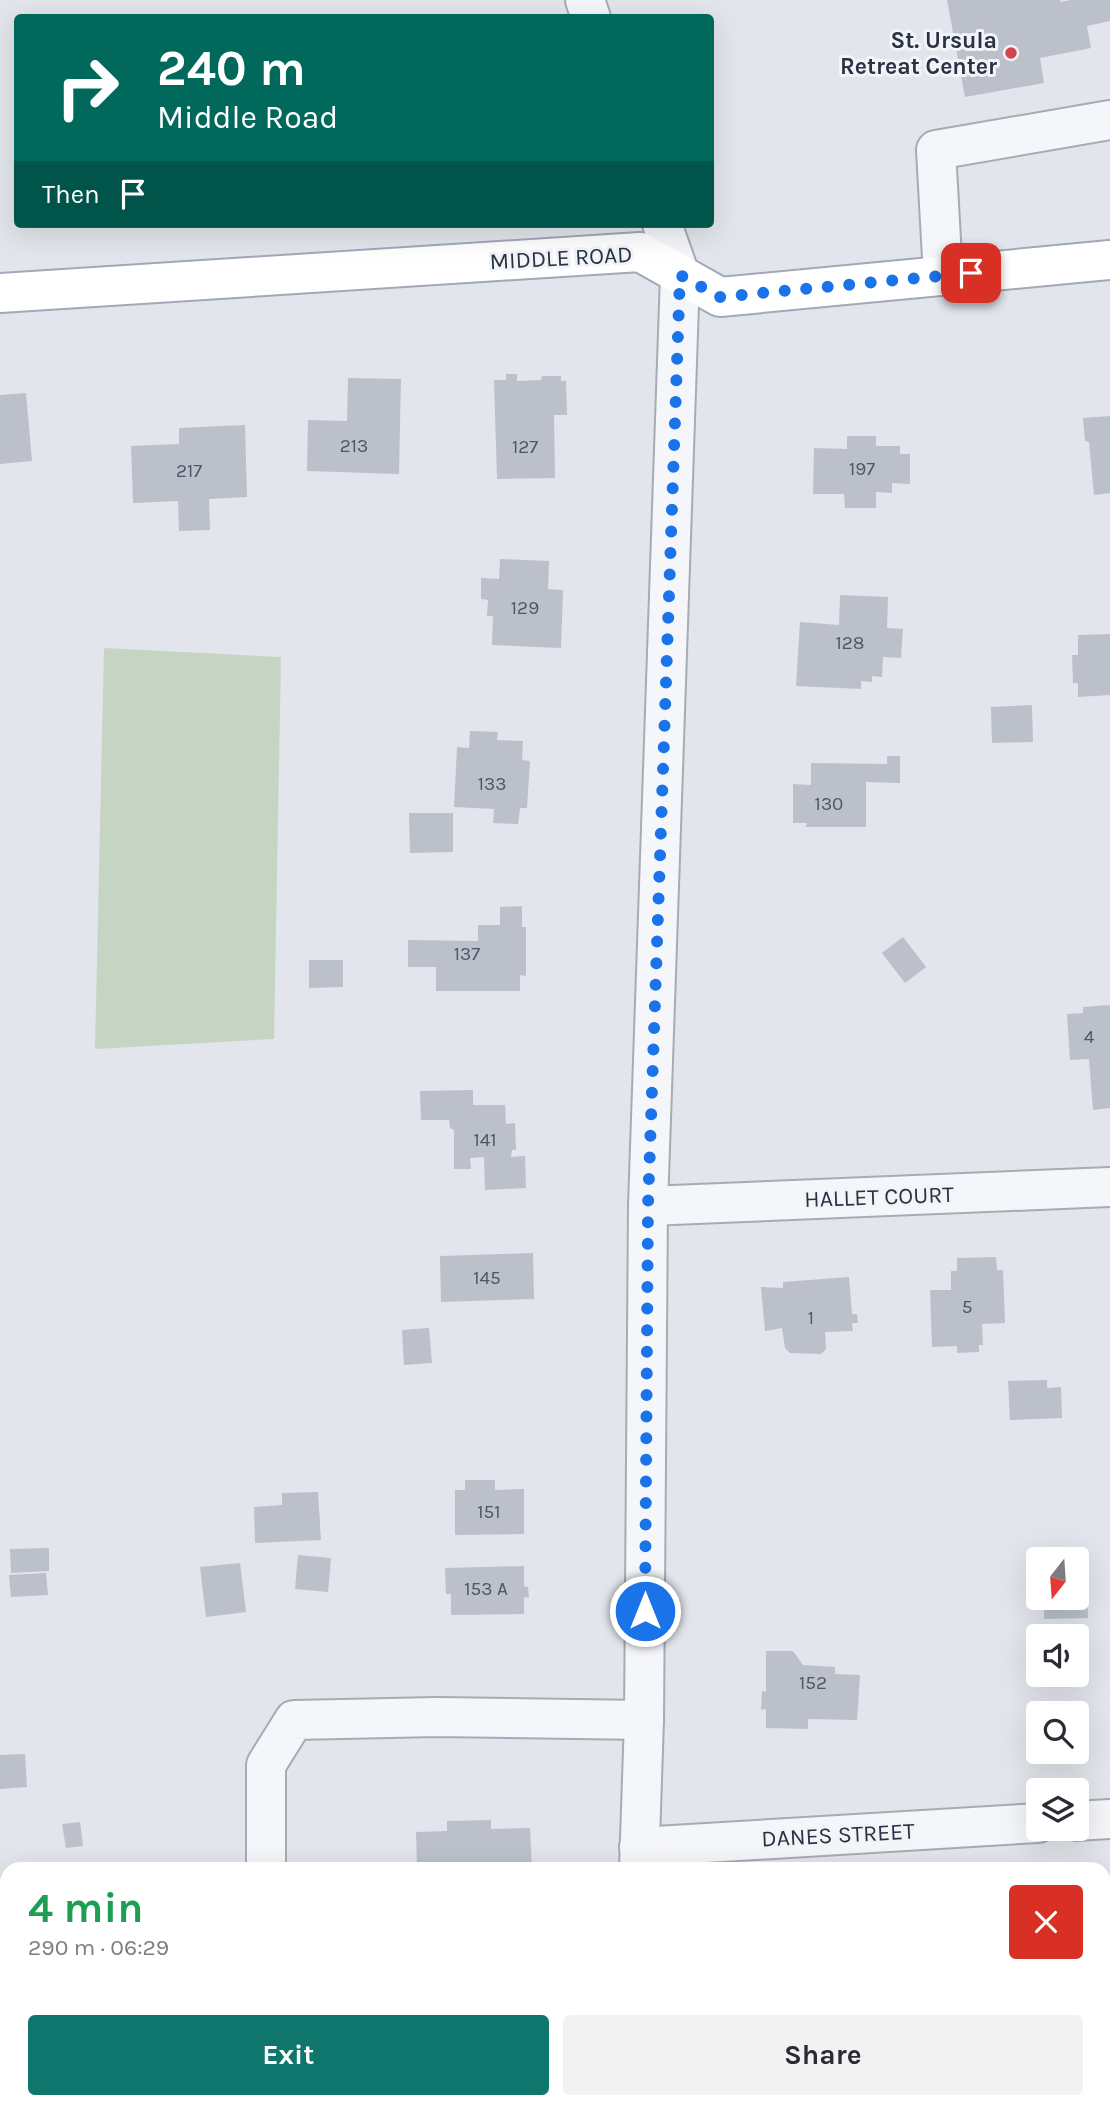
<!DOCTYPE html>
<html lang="en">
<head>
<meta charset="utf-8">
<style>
  :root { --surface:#fff; --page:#f2f2f3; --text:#2b2b33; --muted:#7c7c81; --accent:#0f766e }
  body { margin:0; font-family:Karla,sans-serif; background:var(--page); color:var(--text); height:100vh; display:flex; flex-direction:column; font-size:26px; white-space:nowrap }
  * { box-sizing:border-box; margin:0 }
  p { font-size:23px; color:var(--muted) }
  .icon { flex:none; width:38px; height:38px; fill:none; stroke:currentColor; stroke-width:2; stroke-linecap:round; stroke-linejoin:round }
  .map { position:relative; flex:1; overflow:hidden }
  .panel { position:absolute; left:0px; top:1862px; width:1111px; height:247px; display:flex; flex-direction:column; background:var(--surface); border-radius:21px 21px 0 0; box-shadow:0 7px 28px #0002 }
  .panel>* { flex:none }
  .guide { position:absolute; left:14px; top:14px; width:700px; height:214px; border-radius:7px; box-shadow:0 7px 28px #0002; background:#00695c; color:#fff; overflow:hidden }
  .needle { width:46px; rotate:197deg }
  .buttons { position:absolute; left:1026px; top:1547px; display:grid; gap:14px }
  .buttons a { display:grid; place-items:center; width:63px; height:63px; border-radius:7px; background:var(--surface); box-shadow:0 7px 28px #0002; font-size:35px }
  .pin { position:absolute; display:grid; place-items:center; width:60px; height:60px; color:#fff; margin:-30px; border-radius:14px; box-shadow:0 4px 10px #0006 }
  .me { position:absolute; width:77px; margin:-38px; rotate:0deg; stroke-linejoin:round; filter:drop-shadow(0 0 5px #0008) }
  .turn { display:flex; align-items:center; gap:24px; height:147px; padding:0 28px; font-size:32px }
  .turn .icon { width:91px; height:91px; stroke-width:2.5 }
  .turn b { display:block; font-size:49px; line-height:60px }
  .then { display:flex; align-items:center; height:66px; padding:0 28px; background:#0003; gap:14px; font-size:26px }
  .round { display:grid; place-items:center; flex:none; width:74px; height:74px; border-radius:7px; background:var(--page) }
  .summary { display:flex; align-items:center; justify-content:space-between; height:119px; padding:0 28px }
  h1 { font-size:42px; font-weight:700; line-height:52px; color:#1e9e55 }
  .action { display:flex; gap:14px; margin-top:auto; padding:14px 28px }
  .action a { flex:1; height:80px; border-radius:7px; background:var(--accent); color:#fff; font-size:28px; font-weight:700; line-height:80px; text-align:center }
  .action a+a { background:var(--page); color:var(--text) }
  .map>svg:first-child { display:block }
  .green { fill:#c6d5c3 }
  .building { fill:#bcc0cb }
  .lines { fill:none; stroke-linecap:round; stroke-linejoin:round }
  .minor-casing { stroke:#a7abb6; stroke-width:42 }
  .major-casing { stroke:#a1a8b7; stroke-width:42 }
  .minor { stroke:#f5f6f9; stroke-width:38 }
  .major { stroke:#fff; stroke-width:38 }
  .route { stroke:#1a73e8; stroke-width:12; stroke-dasharray:0 21.6 }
  .poi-dot { fill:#d4434e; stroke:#f2f4f8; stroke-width:2.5 }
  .labels { text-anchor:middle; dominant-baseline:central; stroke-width:6; stroke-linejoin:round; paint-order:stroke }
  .number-label { font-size:19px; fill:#4e5566 }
  .poi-label { font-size:23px; font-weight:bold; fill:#293144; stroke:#f2f4f8; text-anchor:end }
  .street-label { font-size:23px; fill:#293144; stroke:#f2f4f8 }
</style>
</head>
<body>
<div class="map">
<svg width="1110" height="2108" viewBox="0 0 1110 2108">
  <rect width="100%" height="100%" fill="#e2e5eb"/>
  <polygon class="green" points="104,648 281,657 274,1039 95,1049"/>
  <g class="building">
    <polygon points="947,0 1060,0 1060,2 1071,0 1110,0 1110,21 1087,26 1091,48 1040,58 1044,83 965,97"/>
    <polygon points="506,374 517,374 517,381 541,380 542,376 561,376 561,381 566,381 567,415 554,415 555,478 497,479 494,380 506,380"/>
    <polygon points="348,378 401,379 399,474 307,471 308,420 347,421"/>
    <polygon points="26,393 32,461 0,464 0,395"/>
    <polygon points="1110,416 1110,493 1094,495 1089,442 1085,441 1083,418"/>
    <polygon points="245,425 247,497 209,499 210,530 179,531 178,501 133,503 131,446 179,444 179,428"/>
    <polygon points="847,436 876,436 876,446 900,446 900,454 910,454 910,484 892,483 892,493 876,492 876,508 845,508 844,494 813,494 814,448 847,449"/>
    <polygon points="500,559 549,561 548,589 563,590 561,648 492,645 493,616 487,616 488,600 481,599 481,578 499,579"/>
    <polygon points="840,595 888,597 887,628 903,629 901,658 883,657 882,677 872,676 872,682 861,681 861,689 796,686 800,622 839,625"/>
    <polygon points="1110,634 1110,695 1078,697 1078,683 1073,683 1072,655 1078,655 1078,635"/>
    <polygon points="1032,705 1033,742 992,743 991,707"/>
    <polygon points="470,731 498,732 497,740 523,741 522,760 530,761 527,808 520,808 518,824 493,823 494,809 454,807 457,747 469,748"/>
    <polygon points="887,756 900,756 900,783 866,782 866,827 806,827 807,823 793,823 793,784 811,785 811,763 887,764"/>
    <polygon points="409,813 453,813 453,852 410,853"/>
    <polygon points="522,906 522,927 526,927 526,976 520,975 520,991 436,991 436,967 408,967 408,940 478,941 478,925 500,925 500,907"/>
    <polygon points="903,937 926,967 905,983 882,953"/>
    <polygon points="309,960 343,960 343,987 309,988"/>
    <polygon points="1110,1005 1110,1108 1093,1110 1089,1059 1070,1060 1067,1014 1083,1013 1083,1007"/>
    <polygon points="473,1090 473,1105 505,1105 506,1124 515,1123 516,1150 512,1150 511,1157 525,1156 526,1188 485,1190 484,1157 470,1158 471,1169 454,1169 454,1130 450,1128 449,1120 421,1120 420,1091"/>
    <polygon points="533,1253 534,1299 441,1302 440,1256"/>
    <polygon points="996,1257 997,1270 1003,1270 1005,1323 982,1324 983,1345 979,1345 979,1352 957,1353 957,1346 932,1347 930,1290 951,1290 951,1271 957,1271 957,1258"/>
    <polygon points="849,1277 852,1314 857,1314 858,1323 852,1323 853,1331 825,1332 826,1349 821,1354 790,1353 785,1348 782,1328 765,1331 761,1287 783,1288 783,1282"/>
    <polygon points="429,1328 432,1363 404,1365 402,1330"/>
    <polygon points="1047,1380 1047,1388 1061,1387 1062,1418 1010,1420 1008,1381"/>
    <polygon points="465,1480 495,1480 495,1490 524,1489 524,1534 455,1535 455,1490 465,1490"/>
    <polygon points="318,1492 321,1540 255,1543 254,1507 282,1505 282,1493"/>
    <polygon points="49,1548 49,1571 11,1573 10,1549"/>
    <polygon points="298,1555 331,1558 328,1592 295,1589"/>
    <polygon points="240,1563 246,1612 206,1617 200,1567"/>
    <polygon points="524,1566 524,1586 528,1587 529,1598 524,1597 524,1614 451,1615 451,1594 446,1594 445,1568"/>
    <polygon points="1076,1572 1087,1572 1088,1618 1044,1619 1044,1598 1076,1598"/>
    <polygon points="46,1573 48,1595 11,1597 9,1575"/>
    <polygon points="766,1651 793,1651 803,1665 835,1667 835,1674 860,1675 857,1720 808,1719 808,1729 766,1728 766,1709 761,1710 762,1691 766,1692"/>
    <polygon points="25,1754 27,1787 0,1789 0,1755"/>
    <polygon points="491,1820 491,1829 530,1828 532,1869 417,1869 416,1832 447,1831 447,1821"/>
    <polygon points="80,1822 83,1846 66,1848 62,1824"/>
    <polygon points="1107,2004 1110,2004 1110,2108 1100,2107 1100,2102 1104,2102 1104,2012 1107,2012"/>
    <polygon points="228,2102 502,2102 501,2108 251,2108 252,2106 228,2105"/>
    <polygon points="752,2102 808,2102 809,2108 798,2108 798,2105 753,2107"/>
  </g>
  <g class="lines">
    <g class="minor-casing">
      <g id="minor">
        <polyline points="585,0 591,18"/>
        <polyline points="943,276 936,150 1110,120"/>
        <polyline points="648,1206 1110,1187"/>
        <polyline points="1076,1821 1110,1819"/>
        <polyline points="639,1847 1038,1823"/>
        <polyline points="266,1869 266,1765 294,1720 437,1717 644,1720"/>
        <polyline points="639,1869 644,1720 648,1206 680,275 662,224"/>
        <polyline points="535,2108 536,2102"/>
        <polyline points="634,2108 634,2102"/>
      </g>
    </g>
    <g class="major-casing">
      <polyline id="major" points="0,293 640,252 720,297 1110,260"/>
    </g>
    <use href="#minor" class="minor"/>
    <use href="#major" class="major"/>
  </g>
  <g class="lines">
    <polyline class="route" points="645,1611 648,1206 680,275 720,297 971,273"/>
  </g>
  <circle class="poi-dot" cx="1011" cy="53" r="7"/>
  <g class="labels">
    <g class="number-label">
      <text x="354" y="446">213</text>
      <text x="525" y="447">127</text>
      <text x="862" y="469">197</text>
      <text x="189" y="471">217</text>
      <text x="525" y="608">129</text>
      <text x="850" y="643">128</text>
      <text x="492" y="784">133</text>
      <text x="829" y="804">130</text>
      <text x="467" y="954">137</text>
      <text x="1089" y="1037">4</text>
      <text x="485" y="1140">141</text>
      <text x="487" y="1278">145</text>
      <text x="967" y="1307">5</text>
      <text x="811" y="1318">1</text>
      <text x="489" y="1512">151</text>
      <text x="486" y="1589">153 A</text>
      <text x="813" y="1683">152</text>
    </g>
    <g class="poi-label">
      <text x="997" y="40">St. Ursula<tspan x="997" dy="26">Retreat Center</tspan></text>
    </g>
    <g class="street-label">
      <text transform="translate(561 258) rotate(-3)">MIDDLE ROAD</text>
      <text transform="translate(879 1197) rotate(-2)">HALLET COURT</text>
      <text transform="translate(838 1835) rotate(-3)">DANES STREET</text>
    </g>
  </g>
</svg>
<div class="buttons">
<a><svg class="needle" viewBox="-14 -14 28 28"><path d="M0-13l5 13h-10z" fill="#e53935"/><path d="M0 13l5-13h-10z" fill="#7c7c81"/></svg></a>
<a><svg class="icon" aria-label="sound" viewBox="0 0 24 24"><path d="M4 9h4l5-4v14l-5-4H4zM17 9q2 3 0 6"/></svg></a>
<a><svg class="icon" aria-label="search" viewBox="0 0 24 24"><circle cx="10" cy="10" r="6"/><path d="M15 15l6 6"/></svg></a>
<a><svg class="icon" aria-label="layers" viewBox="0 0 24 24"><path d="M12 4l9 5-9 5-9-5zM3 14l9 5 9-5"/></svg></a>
</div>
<div class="pin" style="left:971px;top:273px;background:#d93025"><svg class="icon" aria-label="arrive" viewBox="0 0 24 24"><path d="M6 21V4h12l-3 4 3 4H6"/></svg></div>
<svg class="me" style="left:645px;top:1611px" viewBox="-20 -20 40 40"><circle r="17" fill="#1a73e8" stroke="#fff" stroke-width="3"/><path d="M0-11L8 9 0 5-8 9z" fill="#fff"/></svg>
<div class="guide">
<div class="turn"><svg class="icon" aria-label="right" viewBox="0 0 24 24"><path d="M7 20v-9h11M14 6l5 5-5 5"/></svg><div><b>240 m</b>Middle Road</div></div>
<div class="then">Then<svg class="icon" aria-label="arrive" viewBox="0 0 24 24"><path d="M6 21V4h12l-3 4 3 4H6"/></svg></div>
</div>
<section class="panel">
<div class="summary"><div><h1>4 min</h1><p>290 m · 06:29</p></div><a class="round" style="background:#d93025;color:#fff"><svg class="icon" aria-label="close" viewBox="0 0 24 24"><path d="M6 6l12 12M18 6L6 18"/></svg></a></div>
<div class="action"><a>Exit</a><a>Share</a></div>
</section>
</div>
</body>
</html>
